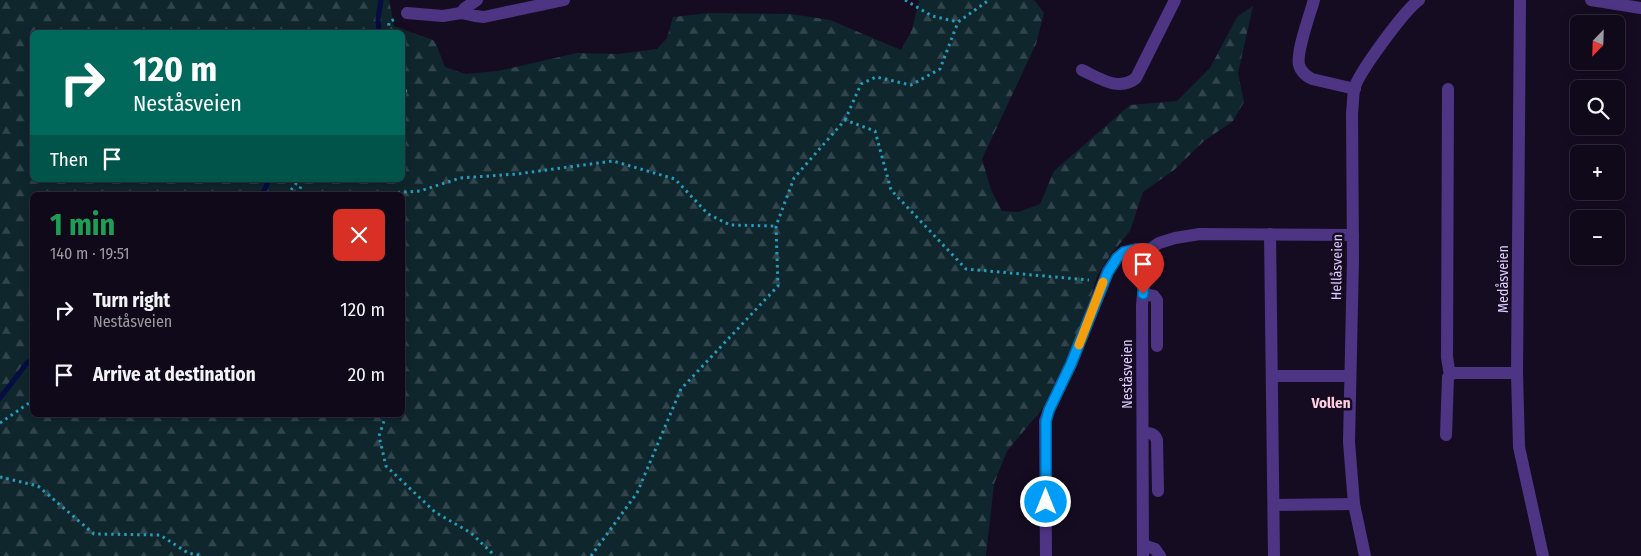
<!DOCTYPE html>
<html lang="en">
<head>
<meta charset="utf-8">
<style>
  :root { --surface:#10091a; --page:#191223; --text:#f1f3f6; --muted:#9c9aa2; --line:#302a39 }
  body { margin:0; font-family:"Fira Sans Condensed",sans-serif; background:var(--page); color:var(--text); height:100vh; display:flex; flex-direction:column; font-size:19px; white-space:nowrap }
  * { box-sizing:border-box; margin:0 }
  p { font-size:16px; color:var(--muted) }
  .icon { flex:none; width:28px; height:28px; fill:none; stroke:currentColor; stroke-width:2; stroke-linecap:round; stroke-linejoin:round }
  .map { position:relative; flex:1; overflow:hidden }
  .sheet { position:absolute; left:30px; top:192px; width:375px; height:225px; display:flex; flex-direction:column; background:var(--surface); border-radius:8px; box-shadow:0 2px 12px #0003,0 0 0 1px var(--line) }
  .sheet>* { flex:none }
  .top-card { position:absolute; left:30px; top:30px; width:375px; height:152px; border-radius:8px; box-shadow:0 2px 12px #0003,0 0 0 1px var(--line); background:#00695c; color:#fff; overflow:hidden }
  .needle { width:32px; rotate:203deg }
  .controls { position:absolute; left:1570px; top:15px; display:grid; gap:10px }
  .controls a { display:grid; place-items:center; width:55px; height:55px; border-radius:8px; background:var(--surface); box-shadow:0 2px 12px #0003,0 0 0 1px var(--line); font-size:25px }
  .pin { position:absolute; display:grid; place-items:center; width:42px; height:42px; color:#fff; margin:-51px -21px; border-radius:50% 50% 50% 0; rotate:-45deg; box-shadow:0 0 5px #0007 }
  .pin .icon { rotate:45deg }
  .me { position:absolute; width:55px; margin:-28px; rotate:0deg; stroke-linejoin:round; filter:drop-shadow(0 0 4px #0008) }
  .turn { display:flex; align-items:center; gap:18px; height:105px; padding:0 20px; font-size:22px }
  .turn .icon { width:65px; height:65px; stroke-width:2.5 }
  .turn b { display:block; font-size:35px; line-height:42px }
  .then { display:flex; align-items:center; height:48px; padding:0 20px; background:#0003; gap:10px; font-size:19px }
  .round { display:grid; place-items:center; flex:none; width:52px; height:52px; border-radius:8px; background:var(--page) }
  .overview { display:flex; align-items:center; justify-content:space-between; height:85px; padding:0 20px }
  h1 { font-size:30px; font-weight:700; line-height:38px; color:#1e9e55 }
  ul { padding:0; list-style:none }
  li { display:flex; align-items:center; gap:15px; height:65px; padding:0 20px }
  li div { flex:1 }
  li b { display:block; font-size:19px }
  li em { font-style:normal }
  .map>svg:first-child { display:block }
  .forest { fill:url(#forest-firs); fill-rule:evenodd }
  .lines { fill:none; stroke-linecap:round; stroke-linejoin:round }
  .stream { stroke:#070c41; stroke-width:5 }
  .path { stroke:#279bb9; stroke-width:3; stroke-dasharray:2.5 4; stroke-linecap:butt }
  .minor { stroke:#4d3584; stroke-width:12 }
  .route-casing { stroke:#0066a1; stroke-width:12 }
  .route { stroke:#009df8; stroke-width:9 }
  .slow { stroke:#f59e0b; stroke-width:9 }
  .labels { text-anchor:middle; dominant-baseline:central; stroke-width:5; stroke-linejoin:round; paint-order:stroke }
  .street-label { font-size:14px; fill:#e0cdff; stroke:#160c22 }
  .neighbourhood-label { font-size:15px; font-weight:bold; fill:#ffcfe1; stroke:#160c22 }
</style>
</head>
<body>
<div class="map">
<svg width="1641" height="556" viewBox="0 0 1641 556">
  <defs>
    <pattern id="forest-firs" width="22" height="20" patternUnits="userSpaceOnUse" patternTransform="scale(1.25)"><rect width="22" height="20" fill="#0f262d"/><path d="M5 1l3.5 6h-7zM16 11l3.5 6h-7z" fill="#32444c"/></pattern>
  </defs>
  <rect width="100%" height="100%" fill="#160c22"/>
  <path class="forest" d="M 0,0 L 389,0 L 394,26 L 433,40 L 436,44 L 445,67 L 466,74 L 498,71 L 577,53 L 618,54 L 657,49 L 667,38 L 673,17 L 709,13 L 791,14 L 830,20 L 901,50 L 912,30 L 919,0 L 1034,0 L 1044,13 L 1036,44 L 982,159 L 991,190 L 1002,211 L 1019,212 L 1040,204 L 1054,171 L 1130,105 L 1177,101 L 1210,68 L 1237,17 L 1253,6 L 1238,73 L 1244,102 L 1233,121 L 1204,141 L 1174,170 L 1143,192 L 1130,231 L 1109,257 L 1097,276 L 1090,300 L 1071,350 L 1043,408 L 1007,451 L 994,484 L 986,556 L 0,556 ZM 32,32 L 402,32 L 402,180 L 32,180 ZM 32,195 L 402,195 L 402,415 L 32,415 Z"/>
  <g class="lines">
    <g class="stream">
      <polyline points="379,32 378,19 381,0"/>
      <polyline points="262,195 269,180"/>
      <polyline points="0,398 27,363 32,360"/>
    </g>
    <g class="path">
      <polyline points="905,0 932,16 958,22 989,0"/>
      <polyline points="388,32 389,22 397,18"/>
      <polyline points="402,85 406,88 402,112"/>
      <polyline points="845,120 861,84 876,77 911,85 940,69 958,22"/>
      <polyline points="287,195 299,180"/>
      <polyline points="298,195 303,180"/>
      <polyline points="385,195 391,193 420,191 460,178 517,174 613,161 675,179 708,214 730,225 776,226"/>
      <polyline points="386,415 379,436 386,466 435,512 471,533 495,556"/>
      <polyline points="0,423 32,401"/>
      <polyline points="0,477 38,486 94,534 160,535 188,553 203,556"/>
      <polyline points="591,556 637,493 681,389 778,286 776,226 794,178 845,120 875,131 891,190 966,269 1089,280"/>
    </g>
    <g class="minor">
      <path d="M 1314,0 C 1310,14 1296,52 1299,65 C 1301,72 1306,76 1312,79 L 1355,89"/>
      <polyline points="1520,0 1517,373 1519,447 1543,556"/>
      <polyline points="1591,0 1641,8"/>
      <polyline points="407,13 443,16 461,13 475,16 484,17 564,0"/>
      <polyline points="461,13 465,8 477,0"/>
      <path d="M 1082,70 C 1099,78 1119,92 1136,78 L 1175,0"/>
      <polyline points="1448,89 1447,357 1449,370 1453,373"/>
      <polyline points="1270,234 1274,556"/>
      <polyline points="1143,294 1154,296 1157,300 1157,346"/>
      <polyline points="1272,376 1350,376"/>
      <path d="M 1143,433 C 1151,433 1154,433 1157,440 L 1158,491"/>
      <polyline points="1446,435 1448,377 1453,373 1517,373"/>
      <polyline points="1274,505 1354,504"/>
      <polyline points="1143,545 1155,549 1160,556"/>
      <polyline points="1046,556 1045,421 1049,410 1071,364 1108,271 1117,258 1124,252 1137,249 1150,249"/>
      <polyline points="1143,556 1142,305 1146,262 1150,249 1159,243 1175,238 1200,234 1353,235"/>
      <path d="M 1365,556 L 1354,504 L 1349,442 L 1353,259 L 1352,113 C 1353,105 1353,97 1354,89 C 1359,72 1404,11 1419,0"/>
    </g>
  </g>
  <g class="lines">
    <g class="route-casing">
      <polyline id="route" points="1046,502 1046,421 1049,410 1071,364 1108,272 1117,258 1124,252 1137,249 1150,249 1146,262 1143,294"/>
    </g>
    <use href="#route" class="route"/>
    <polyline class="slow" points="1079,345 1103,282"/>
  </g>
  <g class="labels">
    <g class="street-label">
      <text transform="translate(1337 267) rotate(-89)">Hellåsveien</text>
      <text transform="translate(1503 279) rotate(-90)">Medåsveien</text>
      <text transform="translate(1127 374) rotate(-90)">Neståsveien</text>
    </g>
    <g class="neighbourhood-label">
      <text x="1331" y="403">Vollen</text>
    </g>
  </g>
</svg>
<div class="controls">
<a><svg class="needle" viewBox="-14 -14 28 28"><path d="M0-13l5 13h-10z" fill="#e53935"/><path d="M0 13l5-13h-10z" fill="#9c9aa2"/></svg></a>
<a><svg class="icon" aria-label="search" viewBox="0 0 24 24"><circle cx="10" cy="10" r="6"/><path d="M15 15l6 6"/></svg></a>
<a>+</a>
<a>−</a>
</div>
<div class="pin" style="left:1143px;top:294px;background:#d93025"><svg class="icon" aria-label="arrive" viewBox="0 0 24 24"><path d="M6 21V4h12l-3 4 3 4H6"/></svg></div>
<svg class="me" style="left:1046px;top:502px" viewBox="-20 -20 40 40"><circle r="17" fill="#009df8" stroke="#fff" stroke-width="3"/><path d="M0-11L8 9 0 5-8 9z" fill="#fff"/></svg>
<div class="top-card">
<div class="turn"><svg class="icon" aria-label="right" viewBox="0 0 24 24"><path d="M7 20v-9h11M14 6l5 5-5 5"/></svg><div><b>120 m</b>Neståsveien</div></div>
<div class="then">Then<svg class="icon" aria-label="arrive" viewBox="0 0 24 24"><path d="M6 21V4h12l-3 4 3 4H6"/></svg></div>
</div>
<section class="sheet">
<div class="overview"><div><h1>1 min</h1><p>140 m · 19:51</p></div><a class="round" style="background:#d93025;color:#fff"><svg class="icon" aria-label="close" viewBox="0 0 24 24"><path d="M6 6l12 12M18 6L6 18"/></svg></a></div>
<ul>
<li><svg class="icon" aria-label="right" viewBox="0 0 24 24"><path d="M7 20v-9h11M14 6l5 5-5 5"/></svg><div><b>Turn right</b><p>Neståsveien</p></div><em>120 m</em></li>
<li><svg class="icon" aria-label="arrive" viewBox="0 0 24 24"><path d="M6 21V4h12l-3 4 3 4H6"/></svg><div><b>Arrive at destination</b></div><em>20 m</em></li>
</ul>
</section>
</div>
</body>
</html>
